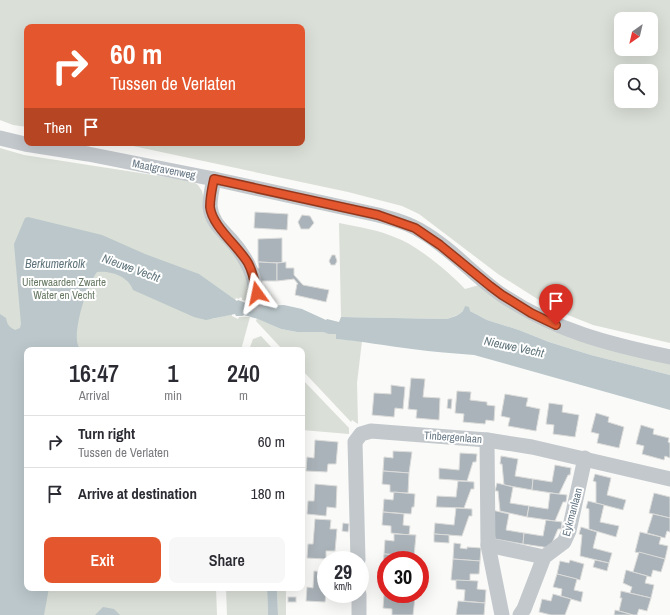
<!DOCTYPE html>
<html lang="en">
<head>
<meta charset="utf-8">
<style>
  :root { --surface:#fff; --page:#f7f7f7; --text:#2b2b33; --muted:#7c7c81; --line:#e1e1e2; --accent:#e4572e }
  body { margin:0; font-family:"Archivo Narrow",sans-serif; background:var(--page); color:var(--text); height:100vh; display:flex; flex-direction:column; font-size:15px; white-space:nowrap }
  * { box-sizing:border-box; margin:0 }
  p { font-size:13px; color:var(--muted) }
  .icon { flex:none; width:22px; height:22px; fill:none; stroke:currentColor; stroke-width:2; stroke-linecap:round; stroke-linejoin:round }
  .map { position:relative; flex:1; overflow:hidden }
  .panel { position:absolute; left:24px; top:347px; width:281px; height:244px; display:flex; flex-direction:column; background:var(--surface); border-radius:8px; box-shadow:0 4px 16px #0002 }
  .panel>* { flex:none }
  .banner { position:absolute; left:24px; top:24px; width:281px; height:122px; border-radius:8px; box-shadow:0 4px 16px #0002; background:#e4572e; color:#fff; overflow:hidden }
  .needle { width:26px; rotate:214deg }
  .fabs { position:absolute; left:614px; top:12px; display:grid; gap:8px }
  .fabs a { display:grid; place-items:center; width:44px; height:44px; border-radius:8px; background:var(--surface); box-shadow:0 4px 16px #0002; font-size:20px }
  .speed { position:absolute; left:317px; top:551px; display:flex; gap:8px; font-size:20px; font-weight:700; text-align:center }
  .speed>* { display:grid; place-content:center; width:52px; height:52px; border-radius:50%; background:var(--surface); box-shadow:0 4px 16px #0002; line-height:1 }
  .speed small { font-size:10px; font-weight:400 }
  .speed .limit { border:6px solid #d22; background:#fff; color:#111 }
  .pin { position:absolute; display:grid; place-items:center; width:34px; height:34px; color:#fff; margin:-41px -17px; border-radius:50% 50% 50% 0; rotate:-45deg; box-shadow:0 0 4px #0007 }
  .pin .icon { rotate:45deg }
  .me { position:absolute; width:44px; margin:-22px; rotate:348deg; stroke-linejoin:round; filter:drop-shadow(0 0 3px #0008) }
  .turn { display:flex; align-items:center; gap:14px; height:84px; padding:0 20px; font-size:18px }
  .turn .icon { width:52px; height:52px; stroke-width:2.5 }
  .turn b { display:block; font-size:28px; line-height:34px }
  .then { display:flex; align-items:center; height:38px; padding:0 20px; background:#0003; gap:8px; font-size:15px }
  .eta { display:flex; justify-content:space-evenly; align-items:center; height:68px; text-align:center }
  .eta b { font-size:24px; font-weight:600; line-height:28px }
  .action { display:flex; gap:8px; margin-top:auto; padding:8px 20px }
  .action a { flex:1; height:46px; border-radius:8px; background:var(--accent); color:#fff; font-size:16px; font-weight:600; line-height:46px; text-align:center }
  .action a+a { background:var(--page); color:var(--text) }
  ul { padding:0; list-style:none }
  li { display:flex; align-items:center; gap:12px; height:52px; padding:0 20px; border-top:1px solid var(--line) }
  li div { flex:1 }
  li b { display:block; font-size:15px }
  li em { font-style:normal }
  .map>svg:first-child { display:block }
  .green { fill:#dadfd7; fill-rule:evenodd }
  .water { fill:#bbc7cb }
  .building { fill:#aab3b9; stroke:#dcdcda }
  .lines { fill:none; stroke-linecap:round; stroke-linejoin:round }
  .minor { stroke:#c3c8cc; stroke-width:15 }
  .route-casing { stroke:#94391e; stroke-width:10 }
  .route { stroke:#e4572e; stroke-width:7 }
  .labels { text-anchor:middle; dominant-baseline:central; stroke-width:4; stroke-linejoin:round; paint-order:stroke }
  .street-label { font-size:11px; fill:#657683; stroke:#fff }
  .park-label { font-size:11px; fill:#687a64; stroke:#fff }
  .water-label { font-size:12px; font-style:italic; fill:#60757c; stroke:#fff }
</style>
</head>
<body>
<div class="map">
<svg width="670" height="615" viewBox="0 0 670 615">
  <rect width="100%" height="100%" fill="#fafaf8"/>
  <g class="green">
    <path d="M 0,0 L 670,0 L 670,343 L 593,325 L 553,309 L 498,274 L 419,214 L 402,206 L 348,192 L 119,143 L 302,143 L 302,27 L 27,27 L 27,127 L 13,125 L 0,120 ZM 621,19 L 651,19 L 651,49 L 621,49 ZM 621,71 L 651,71 L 651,101 L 621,101 Z"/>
    <polygon points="0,148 24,155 192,181 198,185 202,191 208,217 242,263 252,302 242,300 242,298 240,297 239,299 236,298 235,300 218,288 212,319 232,314 232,316 238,319 239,317 250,317 241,350 27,350 27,588 216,588 217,615 0,615"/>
    <path d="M 339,223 C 359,227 380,230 399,239 C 419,247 450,273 465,289 L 479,285 L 493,296 L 670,361 L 670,375 L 591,355 L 549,342 L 519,330 L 487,320 L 470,311 L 464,310 L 460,314 L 447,319 L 341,317 Z"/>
    <polygon points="257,318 281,329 297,332 323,332 336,334 336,339 362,341 357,383 358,424 352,420 351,422 302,370 302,350 283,350 256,321"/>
    <polygon points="261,336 274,350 249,350 253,339"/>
    <polygon points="302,379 349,428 349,434 302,430"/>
    <polygon points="226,588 267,588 268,615 227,615"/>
    <polygon points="277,588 286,588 286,615 278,615"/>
  </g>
  <g class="water">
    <path d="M 28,217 L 102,235 L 145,254 L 199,274 L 237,301 L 238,300 L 246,303 L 261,306 L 284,305 L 302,309 L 326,320 L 327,319 L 339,322 L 341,317 L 447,319 C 455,316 463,315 465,306 L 469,307 L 470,311 L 487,320 L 519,330 L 549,342 L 591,355 L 670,375 L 670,410 L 474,355 C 454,353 433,352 412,349 C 387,346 361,341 336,339 L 336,334 L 329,334 L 323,332 L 297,332 L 281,329 L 258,319 L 244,315 L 242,316 L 236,316 L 235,314 L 206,320 L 194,317 L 133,290 C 129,276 109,270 97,272 C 87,285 75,324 77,341 C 77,344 79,347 80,350 L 27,350 L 27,588 L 49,588 L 44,615 L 0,615 L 0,314 L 6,318 C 7,324 9,327 15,330 L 20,328 L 21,324 L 14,244 L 25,218 Z"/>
    <polygon points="267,588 277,588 278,615 268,615"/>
    <polygon points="103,607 114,609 120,615 95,615"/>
  </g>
  <g class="building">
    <polygon points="255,212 288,214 287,230 254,228"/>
    <polygon points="302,215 310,216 314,223 309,229 301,229 298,222"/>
    <polygon points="282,238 282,263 258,262 258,239"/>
    <polygon points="332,255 335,255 337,261 335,265 331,265 329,261"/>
    <polygon points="258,262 277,263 277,281 259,281 256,268 259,268"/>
    <polygon points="286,262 286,268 294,268 294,275 303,285 329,290 326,302 295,295 297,284 298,284 294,279 277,281 277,263"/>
    <polygon points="411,378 425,379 423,397 440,398 439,420 416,418 417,410 408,409"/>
    <polygon points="391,385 405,387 403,409 395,408 394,417 372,415 374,393 391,394"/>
    <polygon points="457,391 471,392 470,400 487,402 487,405 495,406 494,421 486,420 485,424 463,422 464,414 455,413"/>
    <polygon points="505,394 528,398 526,406 540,409 536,431 508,426 510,418 501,416"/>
    <polygon points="448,399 452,399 451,409 447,408"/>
    <polygon points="549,403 563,405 562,412 579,415 575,437 553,434 554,425 546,424"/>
    <polygon points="596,413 609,417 608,422 624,427 619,448 597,443 599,434 591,432"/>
    <polygon points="641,425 654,429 653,434 669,438 668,442 670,443 670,458 665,456 664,460 642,454 644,446 636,444"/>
    <polygon points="315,440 338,442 336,464 328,464 327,472 306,471 307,457 314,458"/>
    <polygon points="393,451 412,452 409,473 383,471 384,457 393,458"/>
    <polygon points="460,453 477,454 476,462 473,462 467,481 439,479 439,468 459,470"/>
    <polygon points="501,456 518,459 515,476 533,479 532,490 504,485 502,464 500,464"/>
    <polygon points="555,465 571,468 570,475 568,475 559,494 532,490 533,479 552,482"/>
    <polygon points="383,471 409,473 408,493 390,492 390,485 382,484"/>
    <polygon points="595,474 611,478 607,495 626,500 623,510 596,503 596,482 593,481"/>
    <polygon points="458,481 474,482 474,489 471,489 464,508 436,507 437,496 456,497"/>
    <polygon points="497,483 513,487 510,503 529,506 527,517 500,511 498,491 495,491"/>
    <polygon points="315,484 337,486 336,508 327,507 326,516 307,514 308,501 314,501"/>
    <polygon points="394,492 415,494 414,507 412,507 411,514 383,512 384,499 393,500"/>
    <polygon points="550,493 567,495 566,502 563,502 555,521 527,517 529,506 548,509"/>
    <polygon points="654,493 670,497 670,518 649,513"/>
    <polygon points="588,501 604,505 600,522 619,526 616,537 589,529 589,509 586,508"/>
    <polygon points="456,508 472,509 472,516 469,516 462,536 434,534 435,523 454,525"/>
    <polygon points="492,510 509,514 506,530 524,533 523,544 495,539"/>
    <polygon points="383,512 404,514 403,525 410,526 409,535 391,533 391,526 382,525"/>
    <polygon points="653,514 670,518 670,532 667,531 665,538 647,533"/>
    <polygon points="315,519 331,520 330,529 337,529 335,551 326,551 326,559 307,558 308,544 313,544"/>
    <polygon points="546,520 562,522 561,529 558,529 550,548 523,544 524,533 543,536"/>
    <polygon points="343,523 349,524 348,532 342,531"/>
    <polygon points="581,527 597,532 593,548 612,553 609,563 580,556 582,535 579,534"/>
    <polygon points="640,532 661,537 659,544 668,546 665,559 635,552"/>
    <polygon points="394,534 416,535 414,556 384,554 385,540 394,541"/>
    <polygon points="434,534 449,535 449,543 434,542"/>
    <polygon points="454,543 461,544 460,548 467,549 467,547 481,548 480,561 453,559"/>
    <polygon points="639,552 665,559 661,572 653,570 651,577 633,572"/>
    <polygon points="384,554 414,556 414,560 386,560 386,567 383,567"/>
    <polygon points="453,559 480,561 479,574 470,574 470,581 451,580"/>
    <polygon points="570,560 584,564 580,580 557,574 560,561 569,563"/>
    <polygon points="595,560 609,563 607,571 593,567"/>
    <polygon points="626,570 647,576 645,583 654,585 651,598 630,593 632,587 623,583"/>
    <polygon points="314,571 326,572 326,594 335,594 326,594 325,602 306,601 307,587 313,588"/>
    <polygon points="557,574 577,579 574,590 583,592 581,602 561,596 562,589 553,587"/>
    <polygon points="456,580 478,581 477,589 486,590 485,603 464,601 465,590 456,589"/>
    <polygon points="385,582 386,594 415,594 415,597 384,595"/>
    <polygon points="621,591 651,598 647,611 639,609 637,615 633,615 619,611 622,598 620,598"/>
    <polygon points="553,594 571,599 565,615 551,615 539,612 542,599 551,601"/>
    <polygon points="384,595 415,597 413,615 392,615 392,609 383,608"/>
    <rect x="288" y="597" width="8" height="5"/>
    <polygon points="458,601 485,603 484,615 456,615"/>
    <polygon points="615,610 619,611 633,615 614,615"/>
  </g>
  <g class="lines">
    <g class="minor">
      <path d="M 0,138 L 25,144 L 88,154 L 214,179 L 378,215 C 393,219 408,223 421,231 C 451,248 474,276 502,295 C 556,331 608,344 670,357"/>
      <path d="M 214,179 C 212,188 210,197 210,206 C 211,221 222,230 231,240 C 248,259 258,279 256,304"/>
      <polyline points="487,440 488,545 502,615"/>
      <polyline points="488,545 544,557"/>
      <polyline points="358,560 355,442 361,434 371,431 487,440 532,447 670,479"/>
      <polyline points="359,594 359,615"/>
      <polyline points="520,615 524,609 544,557 564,542 569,531 585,458"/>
    </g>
  </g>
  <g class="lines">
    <g class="route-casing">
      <path id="route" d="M 257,293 C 255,283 253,272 248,263 C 238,246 212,226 210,207 C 210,197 212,188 214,179 L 378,215 L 415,228 L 440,245 L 490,286 L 502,295 L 531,313 L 556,325"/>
    </g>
    <use href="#route" class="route"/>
  </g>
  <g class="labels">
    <g class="street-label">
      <text transform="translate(164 169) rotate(11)">Maatgravenweg</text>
      <text transform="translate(453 437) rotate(4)">Tinbergenlaan</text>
      <text transform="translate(572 512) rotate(-75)">Eykmanlaan</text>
    </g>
    <g class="park-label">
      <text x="64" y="282">Uiterwaarden Zwarte<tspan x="64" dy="13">Water en Vecht</tspan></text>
    </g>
    <g class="water-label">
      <text x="55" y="264">Berkumerkolk</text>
      <text transform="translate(131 268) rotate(20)">Nieuwe Vecht</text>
      <text transform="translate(514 347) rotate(12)">Nieuwe Vecht</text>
    </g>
  </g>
</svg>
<div class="fabs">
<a><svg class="needle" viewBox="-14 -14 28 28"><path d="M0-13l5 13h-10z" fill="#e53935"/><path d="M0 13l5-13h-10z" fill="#7c7c81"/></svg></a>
<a><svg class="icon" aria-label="search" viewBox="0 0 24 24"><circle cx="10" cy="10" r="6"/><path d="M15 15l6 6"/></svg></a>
</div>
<div class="speed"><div>29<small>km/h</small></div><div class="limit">30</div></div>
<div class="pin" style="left:556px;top:325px;background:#d93025"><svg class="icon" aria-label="arrive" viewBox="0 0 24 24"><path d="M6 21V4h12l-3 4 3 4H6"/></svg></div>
<svg class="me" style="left:257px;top:293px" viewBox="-20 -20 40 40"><path d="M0-17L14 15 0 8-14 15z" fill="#e4572e" stroke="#fff" stroke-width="4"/></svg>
<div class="banner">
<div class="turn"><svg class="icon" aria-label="right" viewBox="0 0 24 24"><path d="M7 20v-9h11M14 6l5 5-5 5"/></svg><div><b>60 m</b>Tussen de Verlaten</div></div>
<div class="then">Then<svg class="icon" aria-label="arrive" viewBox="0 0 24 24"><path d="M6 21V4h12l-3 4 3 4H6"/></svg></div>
</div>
<section class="panel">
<div class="eta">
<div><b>16:47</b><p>Arrival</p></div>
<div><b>1</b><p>min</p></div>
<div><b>240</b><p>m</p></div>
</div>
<ul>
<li><svg class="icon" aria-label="right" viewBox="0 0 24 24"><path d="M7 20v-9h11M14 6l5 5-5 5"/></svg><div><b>Turn right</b><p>Tussen de Verlaten</p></div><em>60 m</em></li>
<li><svg class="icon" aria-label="arrive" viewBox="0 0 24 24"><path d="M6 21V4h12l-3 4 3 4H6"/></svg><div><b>Arrive at destination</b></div><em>180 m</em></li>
</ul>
<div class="action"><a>Exit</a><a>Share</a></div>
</section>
</div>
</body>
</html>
